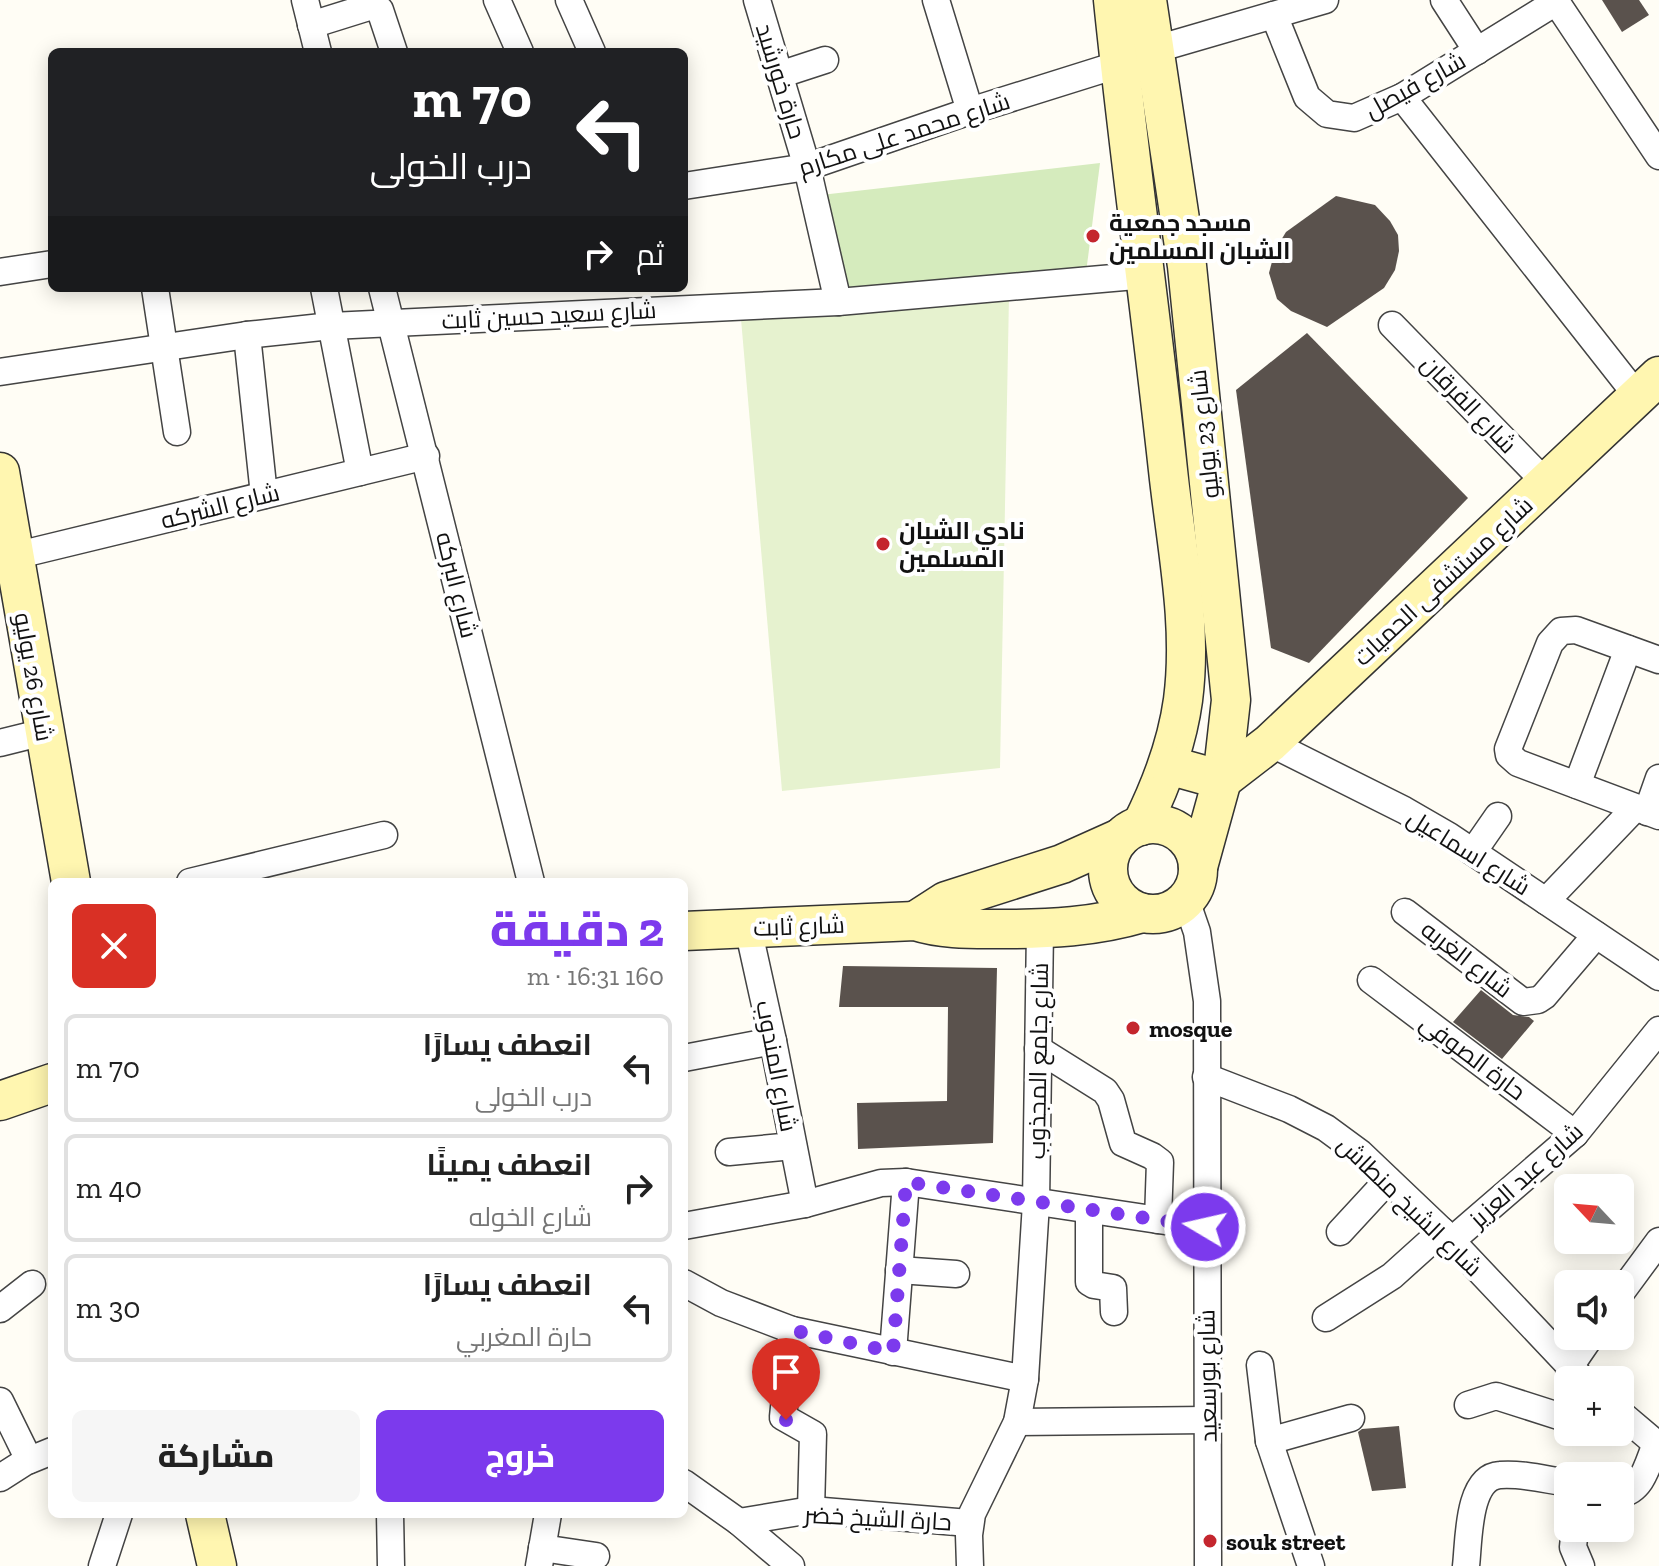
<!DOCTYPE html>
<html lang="ar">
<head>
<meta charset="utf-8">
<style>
  :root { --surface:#fff; --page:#f6f6f6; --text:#222; --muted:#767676; --line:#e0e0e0; --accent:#7c3aed }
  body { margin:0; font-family:"Zilla Slab",Cairo,serif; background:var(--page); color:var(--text); direction:rtl; height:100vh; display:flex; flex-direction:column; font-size:30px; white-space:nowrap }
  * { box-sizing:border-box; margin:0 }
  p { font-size:26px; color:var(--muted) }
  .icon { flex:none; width:44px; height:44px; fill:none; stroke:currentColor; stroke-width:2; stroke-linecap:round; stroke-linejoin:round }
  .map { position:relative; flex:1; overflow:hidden; direction:ltr }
  .sheet { position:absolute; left:48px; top:878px; width:640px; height:640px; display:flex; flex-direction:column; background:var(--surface); border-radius:12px; box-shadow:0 4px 20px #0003; direction:rtl }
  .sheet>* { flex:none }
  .guide { position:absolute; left:48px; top:48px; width:640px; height:244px; border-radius:12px; box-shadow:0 4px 20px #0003; direction:rtl; background:#202124; color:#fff; overflow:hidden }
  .needle { width:52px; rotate:296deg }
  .controls { position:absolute; left:1554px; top:1174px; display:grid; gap:16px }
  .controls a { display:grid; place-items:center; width:80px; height:80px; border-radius:12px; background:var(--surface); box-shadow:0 4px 20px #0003; font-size:40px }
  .pin { position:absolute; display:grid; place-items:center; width:68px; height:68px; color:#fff; margin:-82px -34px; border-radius:50% 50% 50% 0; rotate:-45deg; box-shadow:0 0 8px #0007 }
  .pin .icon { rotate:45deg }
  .me { position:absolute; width:88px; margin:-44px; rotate:279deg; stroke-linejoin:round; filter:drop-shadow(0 0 6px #0008) }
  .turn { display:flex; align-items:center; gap:28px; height:168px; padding:0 24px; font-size:36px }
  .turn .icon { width:104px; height:104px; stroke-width:2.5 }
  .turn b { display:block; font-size:56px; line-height:68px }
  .then { display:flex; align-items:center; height:76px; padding:0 24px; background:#0003; gap:16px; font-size:30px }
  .round { display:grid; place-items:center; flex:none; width:84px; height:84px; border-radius:12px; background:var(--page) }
  .overview { display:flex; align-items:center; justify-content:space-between; height:136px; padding:0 24px }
  h1 { font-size:48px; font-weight:800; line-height:60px; color:var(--accent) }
  .cta { display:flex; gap:16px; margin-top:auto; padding:16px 24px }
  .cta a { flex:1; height:92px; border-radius:12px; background:var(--accent); color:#fff; font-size:32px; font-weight:800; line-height:92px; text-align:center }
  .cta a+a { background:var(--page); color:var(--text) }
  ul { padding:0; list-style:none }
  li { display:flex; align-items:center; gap:24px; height:108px; margin:0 16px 12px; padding:0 8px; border:4px solid var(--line); border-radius:12px }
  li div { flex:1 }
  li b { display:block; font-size:30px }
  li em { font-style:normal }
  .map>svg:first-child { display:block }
  .green { fill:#d5ebbd }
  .pitch { fill:#e6f2cf }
  .building { fill:#5a524d }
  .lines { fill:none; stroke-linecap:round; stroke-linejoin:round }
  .street-casing { stroke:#444; stroke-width:29 }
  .secondary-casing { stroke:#333; stroke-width:41 }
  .street { stroke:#fff; stroke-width:26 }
  .secondary { stroke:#fff6b0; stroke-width:38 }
  .route { stroke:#7c3aed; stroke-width:14; stroke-dasharray:0 25.2 }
  .poi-dot { fill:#c4262e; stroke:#fff; stroke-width:3 }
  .labels { text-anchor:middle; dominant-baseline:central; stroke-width:8; stroke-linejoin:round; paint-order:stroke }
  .street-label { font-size:24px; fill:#111; stroke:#fff }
  .poi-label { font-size:24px; font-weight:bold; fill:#111; stroke:#fff; text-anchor:start }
</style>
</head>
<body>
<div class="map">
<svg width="1659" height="1566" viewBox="0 0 1659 1566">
  <rect width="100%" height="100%" fill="#fffdf5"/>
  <polygon class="green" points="1100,163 1086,273 842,293 821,195"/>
  <polygon class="pitch" points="1009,296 1000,768 782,791 741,319"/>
  <g class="building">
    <polygon points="1602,0 1639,0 1649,15 1622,32"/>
    <polygon points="1336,196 1375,205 1390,221 1398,235 1399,251 1395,270 1384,288 1327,327 1291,311 1277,299 1269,273 1275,250 1286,232"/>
    <polygon points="1307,333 1468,498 1309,663 1271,648 1236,390"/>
    <polygon points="843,966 997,968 993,1143 858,1149 857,1103 947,1101 948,1007 839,1007"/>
    <polygon points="1481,990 1513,1015 1529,1017 1534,1021 1502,1059 1453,1022"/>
    <polygon points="1399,1426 1406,1488 1372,1491 1358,1432 1362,1429"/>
  </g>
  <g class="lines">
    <g class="street-casing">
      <g id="street">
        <polyline points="305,0 318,52"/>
        <polyline points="497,0 520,52"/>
        <polyline points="569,0 592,52"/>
        <polyline points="757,0 807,167 838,302"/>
        <polyline points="936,0 970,111"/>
        <polyline points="1444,0 1477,51"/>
        <polyline points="1555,0 1659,156"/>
        <polyline points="1274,15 1307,97 1327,114 1354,118 1402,97 1556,2"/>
        <polyline points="311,25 375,5 380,10 394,52"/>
        <polyline points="1153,50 1325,0"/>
        <polyline points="779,75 825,60"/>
        <polyline points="1402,97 1638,397"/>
        <polyline points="684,186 807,167 970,111 1120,64"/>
        <polyline points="0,272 52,264"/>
        <polyline points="155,288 177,432"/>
        <polyline points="324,288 360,472"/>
        <polyline points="382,288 531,882"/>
        <polyline points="1392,325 1547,484"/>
        <polyline points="247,335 264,495"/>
        <polyline points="0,372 247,335 331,326 838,302 1147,275"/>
        <polyline points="14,556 426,456"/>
        <polyline points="1659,660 1576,630 1561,631 1550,643 1508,749 1509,755 1518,763 1659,816"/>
        <polyline points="0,743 44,732"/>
        <polyline points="1270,743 1404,810 1449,836 1659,977"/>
        <polyline points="1577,785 1628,649"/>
        <polyline points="1647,812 1659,778"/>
        <polyline points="1473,852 1498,816"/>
        <polyline points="190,882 384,835"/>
        <polyline points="1186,900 1197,932 1207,1001 1208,1566"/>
        <polyline points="1546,901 1635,808"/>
        <polyline points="1405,912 1523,1002 1538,1000 1544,996 1596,935"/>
        <polyline points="748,928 773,1041 805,1204"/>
        <polyline points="1371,980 1575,1134"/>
        <polyline points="1038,1049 1105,1091 1111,1100 1123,1143 1152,1156 1160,1162 1158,1220"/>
        <polyline points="684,1058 773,1041"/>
        <polyline points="1206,1077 1289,1109 1326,1128 1360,1153 1442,1231 1583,1380"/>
        <polyline points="729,1152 793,1146"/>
        <polyline points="1089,1210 1089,1282 1094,1285 1113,1288 1114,1312"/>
        <polyline points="684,1226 805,1204 881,1183 906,1182 1205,1227"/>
        <polyline points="1340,1232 1388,1180"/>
        <polyline points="1451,1241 1575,1134 1659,1030"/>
        <polyline points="899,1270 956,1274"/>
        <polyline points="684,1283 721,1303 792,1330 1025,1379"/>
        <polyline points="1620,1294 1659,1241"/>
        <polyline points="0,1309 32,1284"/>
        <polyline points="1326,1318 1392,1276 1442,1231"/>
        <polyline points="792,1330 783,1417 813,1434 811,1510"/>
        <polyline points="893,1352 906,1182"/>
        <polyline points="1260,1365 1269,1441 1311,1566"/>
        <polyline points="1569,1368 1591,1336"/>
        <polyline points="0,1401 29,1460"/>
        <polyline points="1468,1405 1496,1396 1568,1419"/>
        <polyline points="1620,1413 1659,1446"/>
        <polyline points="1017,1422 1207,1420"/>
        <polyline points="1269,1441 1351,1418"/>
        <polyline points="0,1478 25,1462 52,1451"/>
        <polyline points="684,1483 739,1522 791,1566"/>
        <path d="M 1620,1494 C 1643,1491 1648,1462 1656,1444"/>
        <polyline points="390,1514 391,1566"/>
        <polyline points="739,1522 811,1510 969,1523"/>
        <polyline points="1575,1528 1573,1547 1581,1566"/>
        <polyline points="542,1548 596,1556"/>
        <polyline points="102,1566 119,1514"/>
        <polyline points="539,1566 548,1514"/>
        <polyline points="970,1566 969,1535 972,1514 1017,1422 1025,1379 1036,1203 1040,929"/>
        <path d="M 1466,1566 C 1469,1542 1467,1477 1500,1475 C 1522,1473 1547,1480 1568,1483"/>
      </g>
    </g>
    <g class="secondary-casing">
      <g id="secondary">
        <path d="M 1113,0 C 1129,157 1151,313 1168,470 C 1176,545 1193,624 1183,700 C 1177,744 1161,786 1141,826"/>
        <polyline points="1147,0 1187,266 1231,700 1222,780 1198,867"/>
        <polyline points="0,472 71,882"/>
        <polyline points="1168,765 1222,780 1270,743 1659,376"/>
        <circle cx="1153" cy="869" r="45"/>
        <polyline points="915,921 946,901 1062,864 1120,838"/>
        <path d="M 684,931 L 915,921 C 943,930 971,929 1001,929 C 1049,929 1095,927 1142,913"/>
        <polyline points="0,1101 52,1083"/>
        <polyline points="205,1514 217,1566"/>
      </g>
    </g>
    <use href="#street" class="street"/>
    <use href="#secondary" class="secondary"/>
  </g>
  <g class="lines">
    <polyline class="route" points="786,1420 783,1417 792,1330 893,1352 906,1182 1205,1227"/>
  </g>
  <g class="poi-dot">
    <circle cx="1093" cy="236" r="8"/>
    <circle cx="883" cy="544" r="8"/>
    <circle cx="1133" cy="1028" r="8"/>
    <circle cx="1210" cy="1541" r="8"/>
  </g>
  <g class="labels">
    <g class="street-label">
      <text transform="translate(781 81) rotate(73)">حارة خورشيد</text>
      <text transform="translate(1415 85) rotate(-29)">شارع فيصل</text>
      <text transform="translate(904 134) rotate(-18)">شارع محمد على مكارم</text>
      <text transform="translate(549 315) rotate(-3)">شارع سعيد حسين ثابت</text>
      <text transform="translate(1469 404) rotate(46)">شارع الفرقان</text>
      <text transform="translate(1204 434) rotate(-96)">شارع 23 يوليو</text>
      <text transform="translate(220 506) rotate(-14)">شارع الشركه</text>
      <text transform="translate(1443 581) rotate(-43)">شارع مستشفى الحميات</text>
      <text transform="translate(457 585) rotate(76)">شارع البركه</text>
      <text transform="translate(34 677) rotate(80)">شارع 26 يوليو</text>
      <text transform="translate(1469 852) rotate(32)">شارع اسماعيل</text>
      <text transform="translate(799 926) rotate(-2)">شارع ثابت</text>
      <text transform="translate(1467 959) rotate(38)">شارع الغربه</text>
      <text transform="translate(1473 1057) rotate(37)">حارة الصوفي</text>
      <text transform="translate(1038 1061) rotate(-89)">شارع جامع المجذوب</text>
      <text transform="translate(777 1066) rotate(79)">شارع المندوب</text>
      <text transform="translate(1526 1175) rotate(-42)">شارع عبد العزيز</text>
      <text transform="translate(1410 1206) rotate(44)">شارع الشيخ منطاش</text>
      <text transform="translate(1207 1376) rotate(-91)">شارع بورسعيد</text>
      <text transform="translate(878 1518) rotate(3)">حارة الشيخ خضر</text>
    </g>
    <g class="poi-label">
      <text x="1109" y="222">مسجد جمعية<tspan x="1109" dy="28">الشبان المسلمين</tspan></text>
      <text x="899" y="530">نادي الشبان<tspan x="899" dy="28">المسلمين</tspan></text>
      <text x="1149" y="1028">mosque</text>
      <text x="1226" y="1541">souk street</text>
    </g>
  </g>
</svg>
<div class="controls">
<a><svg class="needle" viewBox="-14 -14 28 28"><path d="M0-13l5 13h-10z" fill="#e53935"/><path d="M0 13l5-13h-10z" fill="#767676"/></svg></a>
<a><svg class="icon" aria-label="sound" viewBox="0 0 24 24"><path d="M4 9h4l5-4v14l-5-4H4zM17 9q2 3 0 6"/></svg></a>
<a>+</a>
<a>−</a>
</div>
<div class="pin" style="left:786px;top:1420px;background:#d93025"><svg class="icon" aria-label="arrive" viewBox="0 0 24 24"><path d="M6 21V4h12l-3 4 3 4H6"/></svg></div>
<svg class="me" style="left:1205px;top:1227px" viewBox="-20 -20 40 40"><circle r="17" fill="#7c3aed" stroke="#fff" stroke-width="3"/><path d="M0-11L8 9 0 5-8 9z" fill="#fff"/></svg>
<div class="guide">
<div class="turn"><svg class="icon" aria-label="left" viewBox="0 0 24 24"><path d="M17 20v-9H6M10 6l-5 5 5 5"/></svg><div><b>70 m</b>درب الخولى</div></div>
<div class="then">ثم<svg class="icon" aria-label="right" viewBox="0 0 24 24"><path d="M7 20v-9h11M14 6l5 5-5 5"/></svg></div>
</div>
<section class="sheet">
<div class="overview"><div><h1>2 دقيقة</h1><p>160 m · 16:31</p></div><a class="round" style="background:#d93025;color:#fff"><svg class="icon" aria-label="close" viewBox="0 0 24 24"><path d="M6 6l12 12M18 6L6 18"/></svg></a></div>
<ul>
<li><svg class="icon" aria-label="left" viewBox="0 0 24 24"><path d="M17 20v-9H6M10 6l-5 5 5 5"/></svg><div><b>انعطف يسارًا</b><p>درب الخولى</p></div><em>70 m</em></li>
<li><svg class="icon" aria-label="right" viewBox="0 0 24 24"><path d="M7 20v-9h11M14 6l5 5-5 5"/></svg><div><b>انعطف يمينًا</b><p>شارع الخوله</p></div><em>40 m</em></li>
<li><svg class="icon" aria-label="left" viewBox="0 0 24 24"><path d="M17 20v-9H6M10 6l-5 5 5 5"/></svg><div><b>انعطف يسارًا</b><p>حارة المغربي</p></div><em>30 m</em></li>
</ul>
<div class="cta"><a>خروج</a><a>مشاركة</a></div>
</section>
</div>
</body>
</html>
